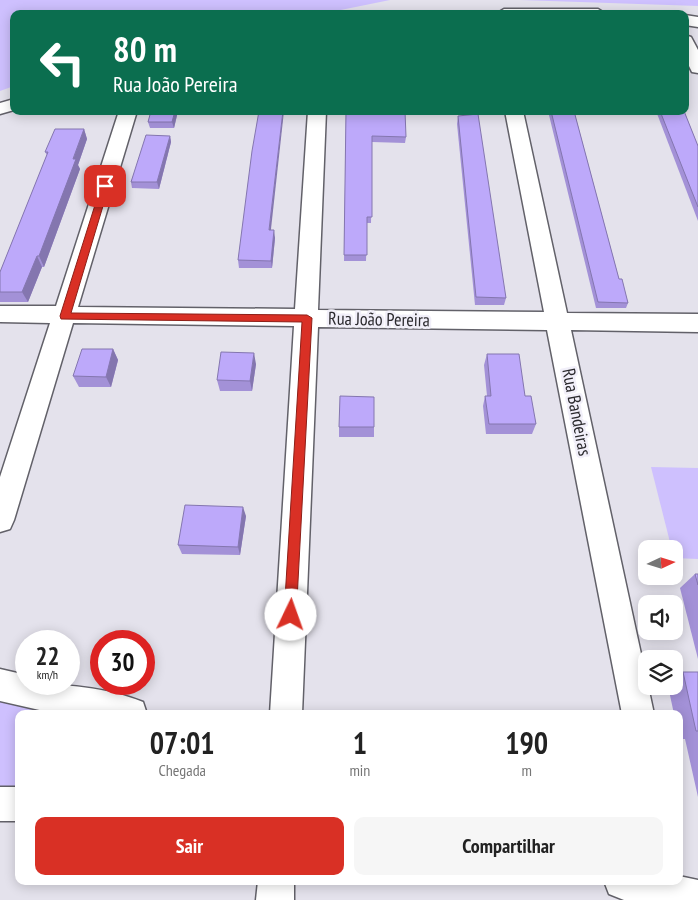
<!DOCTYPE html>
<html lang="pt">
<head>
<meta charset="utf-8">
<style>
  :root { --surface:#fff; --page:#f6f6f6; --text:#222; --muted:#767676; --accent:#d93025 }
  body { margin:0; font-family:"PT Sans Narrow",sans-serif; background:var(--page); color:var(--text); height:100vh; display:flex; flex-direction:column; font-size:19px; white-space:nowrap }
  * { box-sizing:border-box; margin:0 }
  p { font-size:16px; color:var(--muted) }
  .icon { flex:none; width:28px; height:28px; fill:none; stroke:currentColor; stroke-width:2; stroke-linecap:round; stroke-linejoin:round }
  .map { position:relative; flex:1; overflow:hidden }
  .panel { position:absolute; left:15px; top:710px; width:668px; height:175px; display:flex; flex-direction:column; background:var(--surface); border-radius:10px; box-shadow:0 2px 12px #0003 }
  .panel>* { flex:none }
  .top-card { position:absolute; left:10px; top:10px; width:679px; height:105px; border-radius:10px; box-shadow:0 2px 12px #0003; background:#0b6e4f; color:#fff; overflow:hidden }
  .needle { width:32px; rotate:86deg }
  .tools { position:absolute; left:638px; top:540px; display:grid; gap:10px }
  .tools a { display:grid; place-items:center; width:45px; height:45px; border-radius:10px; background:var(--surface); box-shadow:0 2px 12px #0003; font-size:25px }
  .speed { position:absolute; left:15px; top:630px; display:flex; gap:10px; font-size:25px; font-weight:700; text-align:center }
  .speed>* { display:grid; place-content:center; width:65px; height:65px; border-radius:50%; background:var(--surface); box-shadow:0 2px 12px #0003; line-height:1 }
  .speed small { font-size:12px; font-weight:400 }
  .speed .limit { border:8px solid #d22; background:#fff; color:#111 }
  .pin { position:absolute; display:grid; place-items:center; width:42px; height:42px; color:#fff; margin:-21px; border-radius:10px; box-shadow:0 2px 8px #0006 }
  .me { position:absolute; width:55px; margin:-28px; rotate:3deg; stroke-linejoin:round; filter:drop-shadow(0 0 4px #0008) }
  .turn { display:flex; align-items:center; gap:18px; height:105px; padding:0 20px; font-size:22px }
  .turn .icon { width:65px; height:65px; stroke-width:2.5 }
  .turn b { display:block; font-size:35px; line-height:42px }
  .eta { display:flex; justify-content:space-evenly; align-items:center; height:85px; text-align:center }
  .eta b { font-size:30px; font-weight:600; line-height:35px }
  .button { display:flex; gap:10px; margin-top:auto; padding:10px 20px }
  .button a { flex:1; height:58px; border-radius:10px; background:var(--accent); color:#fff; font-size:20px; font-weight:600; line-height:58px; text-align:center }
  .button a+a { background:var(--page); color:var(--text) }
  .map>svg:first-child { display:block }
  .green { fill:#cec0fe }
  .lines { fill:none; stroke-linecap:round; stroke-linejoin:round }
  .minor-casing { stroke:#626169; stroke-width:3 }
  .minor { fill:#fff; fill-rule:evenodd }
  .wall { fill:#a391d7 }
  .shaded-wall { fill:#8476af }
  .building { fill:#bda9fa; stroke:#8476af }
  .route { fill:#d93025; stroke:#8d1f18 }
  .labels { text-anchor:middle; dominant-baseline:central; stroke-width:5; stroke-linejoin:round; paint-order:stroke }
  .street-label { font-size:18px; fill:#2b2a2e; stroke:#f1eff9 }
</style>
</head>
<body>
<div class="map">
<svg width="698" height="900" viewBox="0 0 698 900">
  <rect width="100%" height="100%" fill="#e4e2ec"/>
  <g class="green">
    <polygon points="0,0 390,0 321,14 14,14 14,86 0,91"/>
    <polygon points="520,0 698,0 698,6"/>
    <polygon points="651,467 698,468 698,559 674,558"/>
    <polygon points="0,698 71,714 19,714 19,787 0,787"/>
  </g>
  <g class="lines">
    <g class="minor-casing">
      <g id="minor">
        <polygon points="504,9 598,9 606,14 496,14"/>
        <polygon points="685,15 698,17 698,27 685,25"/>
        <polygon points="685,35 691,37 698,50 698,73 692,72 685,58"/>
        <polygon points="14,99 14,110 0,114 0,103"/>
        <polygon points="119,111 137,111 78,307 295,309 308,111 326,111 318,310 544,312 505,111 523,111 567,313 698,314 698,332 571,330 646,677 646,686 648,686 654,714 622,714 547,330 318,327 302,714 270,714 294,326 73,323 14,520 10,529 0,532 0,477 50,323 0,322 0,306 56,306"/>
        <path d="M 0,669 L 26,675 L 26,684 C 65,684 106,687 143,702 L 147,714 L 57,714 L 0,701 Z"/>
        <rect x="0" y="787" width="19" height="34"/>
        <polygon points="679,876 698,880 698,900 624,900 609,894 604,881 679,881"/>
        <polygon points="258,881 294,881 294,900 256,900"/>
      </g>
    </g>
    <use href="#minor" class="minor"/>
  </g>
  <g class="wall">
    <polygon points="151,111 178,111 174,128 150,128 148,122"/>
    <polygon points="346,111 406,137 405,143 372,142 371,223 367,223 366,261 344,261"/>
    <polygon points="548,111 574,111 619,279 628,303 626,308 596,308"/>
    <polygon points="656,111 684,111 698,146 698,221"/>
    <polygon points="458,116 506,298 504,305 475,305 457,124"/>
    <polygon points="84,129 87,139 78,165 80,169 44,267 42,267 28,302 0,302 0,272 47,155 45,152"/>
    <polygon points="170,136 171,142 159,189 132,188 131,182"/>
    <polygon points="271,230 275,238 272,268 239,268 238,260"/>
    <polygon points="113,349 118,360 111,387 79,387 73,376"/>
    <polygon points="487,354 525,396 536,424 532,434 486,434 483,406 485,396 487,396 484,365"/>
    <polygon points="256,364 252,391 220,391 217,380"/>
    <rect x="339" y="427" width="35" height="10"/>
    <polygon points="246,516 240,555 182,554 178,545"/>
    <polygon points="695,574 698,574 698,659 680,588"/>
    <polygon points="683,672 698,672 698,797 685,739 680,739 679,735 679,714 674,714 668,686 674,686 674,678"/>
  </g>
  <g class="shaded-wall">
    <polygon points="175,111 178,111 174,128 172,122"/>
    <polygon points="283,111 284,111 270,238 269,230"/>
    <polygon points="84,129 87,139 78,165 80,169 44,267 39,256"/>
    <polygon points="170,136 171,142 159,189 157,182"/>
    <polygon points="274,230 275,238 272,268 271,261"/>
    <polygon points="37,256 42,267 28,302 22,292"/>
    <polygon points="113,349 118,360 111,387 106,377"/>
    <polygon points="254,353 256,364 252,391 250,381"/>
    <polygon points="243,507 246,516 240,555 238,547"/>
  </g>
  <g class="building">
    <polygon points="151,111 175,111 172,122 148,122"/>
    <polygon points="259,111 283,111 269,230 274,230 271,261 238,260 252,151"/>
    <polygon points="346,111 405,111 406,137 372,136 372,217 367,217 367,255 344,255"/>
    <polygon points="551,111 574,111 619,279 622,279 628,303 598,302"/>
    <polygon points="660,111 684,111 698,146 698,207"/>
    <polygon points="478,114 506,298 476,297 458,116"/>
    <polygon points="55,129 84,129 73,159 76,159 39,256 37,256 22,292 0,292 0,272 48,152 45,152"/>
    <polygon points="146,135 170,136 157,182 131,182"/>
    <polygon points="82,349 113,349 106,377 73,376"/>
    <polygon points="221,352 254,353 250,381 217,380"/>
    <polygon points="487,354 519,354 525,396 531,396 536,424 489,424 485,396 491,396"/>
    <polygon points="340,396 374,397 374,427 339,427"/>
    <polygon points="185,505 243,507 238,547 178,545"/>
    <polygon points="695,574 698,574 698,585"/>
    <polygon points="683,672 698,672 698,731 696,731"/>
  </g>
  <polygon class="route" points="105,183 109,186 71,313 307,315 312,318 296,619 291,621 286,619 284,615 302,322 61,319 60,316 101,186"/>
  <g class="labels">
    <g class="street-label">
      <text transform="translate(379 319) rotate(1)">Rua João Pereira</text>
      <text transform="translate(577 412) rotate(79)">Rua Bandeiras</text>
    </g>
  </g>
</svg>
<div class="tools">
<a><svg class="needle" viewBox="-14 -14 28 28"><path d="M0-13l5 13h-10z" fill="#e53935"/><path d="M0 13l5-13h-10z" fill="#767676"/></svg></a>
<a><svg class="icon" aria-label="sound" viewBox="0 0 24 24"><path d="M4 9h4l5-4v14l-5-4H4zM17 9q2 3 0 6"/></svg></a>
<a><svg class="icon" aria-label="layers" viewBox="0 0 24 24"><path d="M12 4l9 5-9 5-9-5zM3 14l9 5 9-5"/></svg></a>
</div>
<div class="speed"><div>22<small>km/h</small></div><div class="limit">30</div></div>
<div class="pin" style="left:105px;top:186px;background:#d93025"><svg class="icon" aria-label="arrive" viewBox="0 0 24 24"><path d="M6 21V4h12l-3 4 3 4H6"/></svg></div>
<svg class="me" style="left:291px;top:615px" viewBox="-20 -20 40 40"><circle r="19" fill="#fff"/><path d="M0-13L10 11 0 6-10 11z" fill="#d93025"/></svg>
<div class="top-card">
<div class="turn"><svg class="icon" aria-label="left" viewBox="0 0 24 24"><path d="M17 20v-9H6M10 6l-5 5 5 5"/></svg><div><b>80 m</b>Rua João Pereira</div></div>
</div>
<section class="panel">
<div class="eta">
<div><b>07:01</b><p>Chegada</p></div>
<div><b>1</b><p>min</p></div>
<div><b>190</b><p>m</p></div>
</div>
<div class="button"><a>Sair</a><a>Compartilhar</a></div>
</section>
</div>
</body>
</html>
